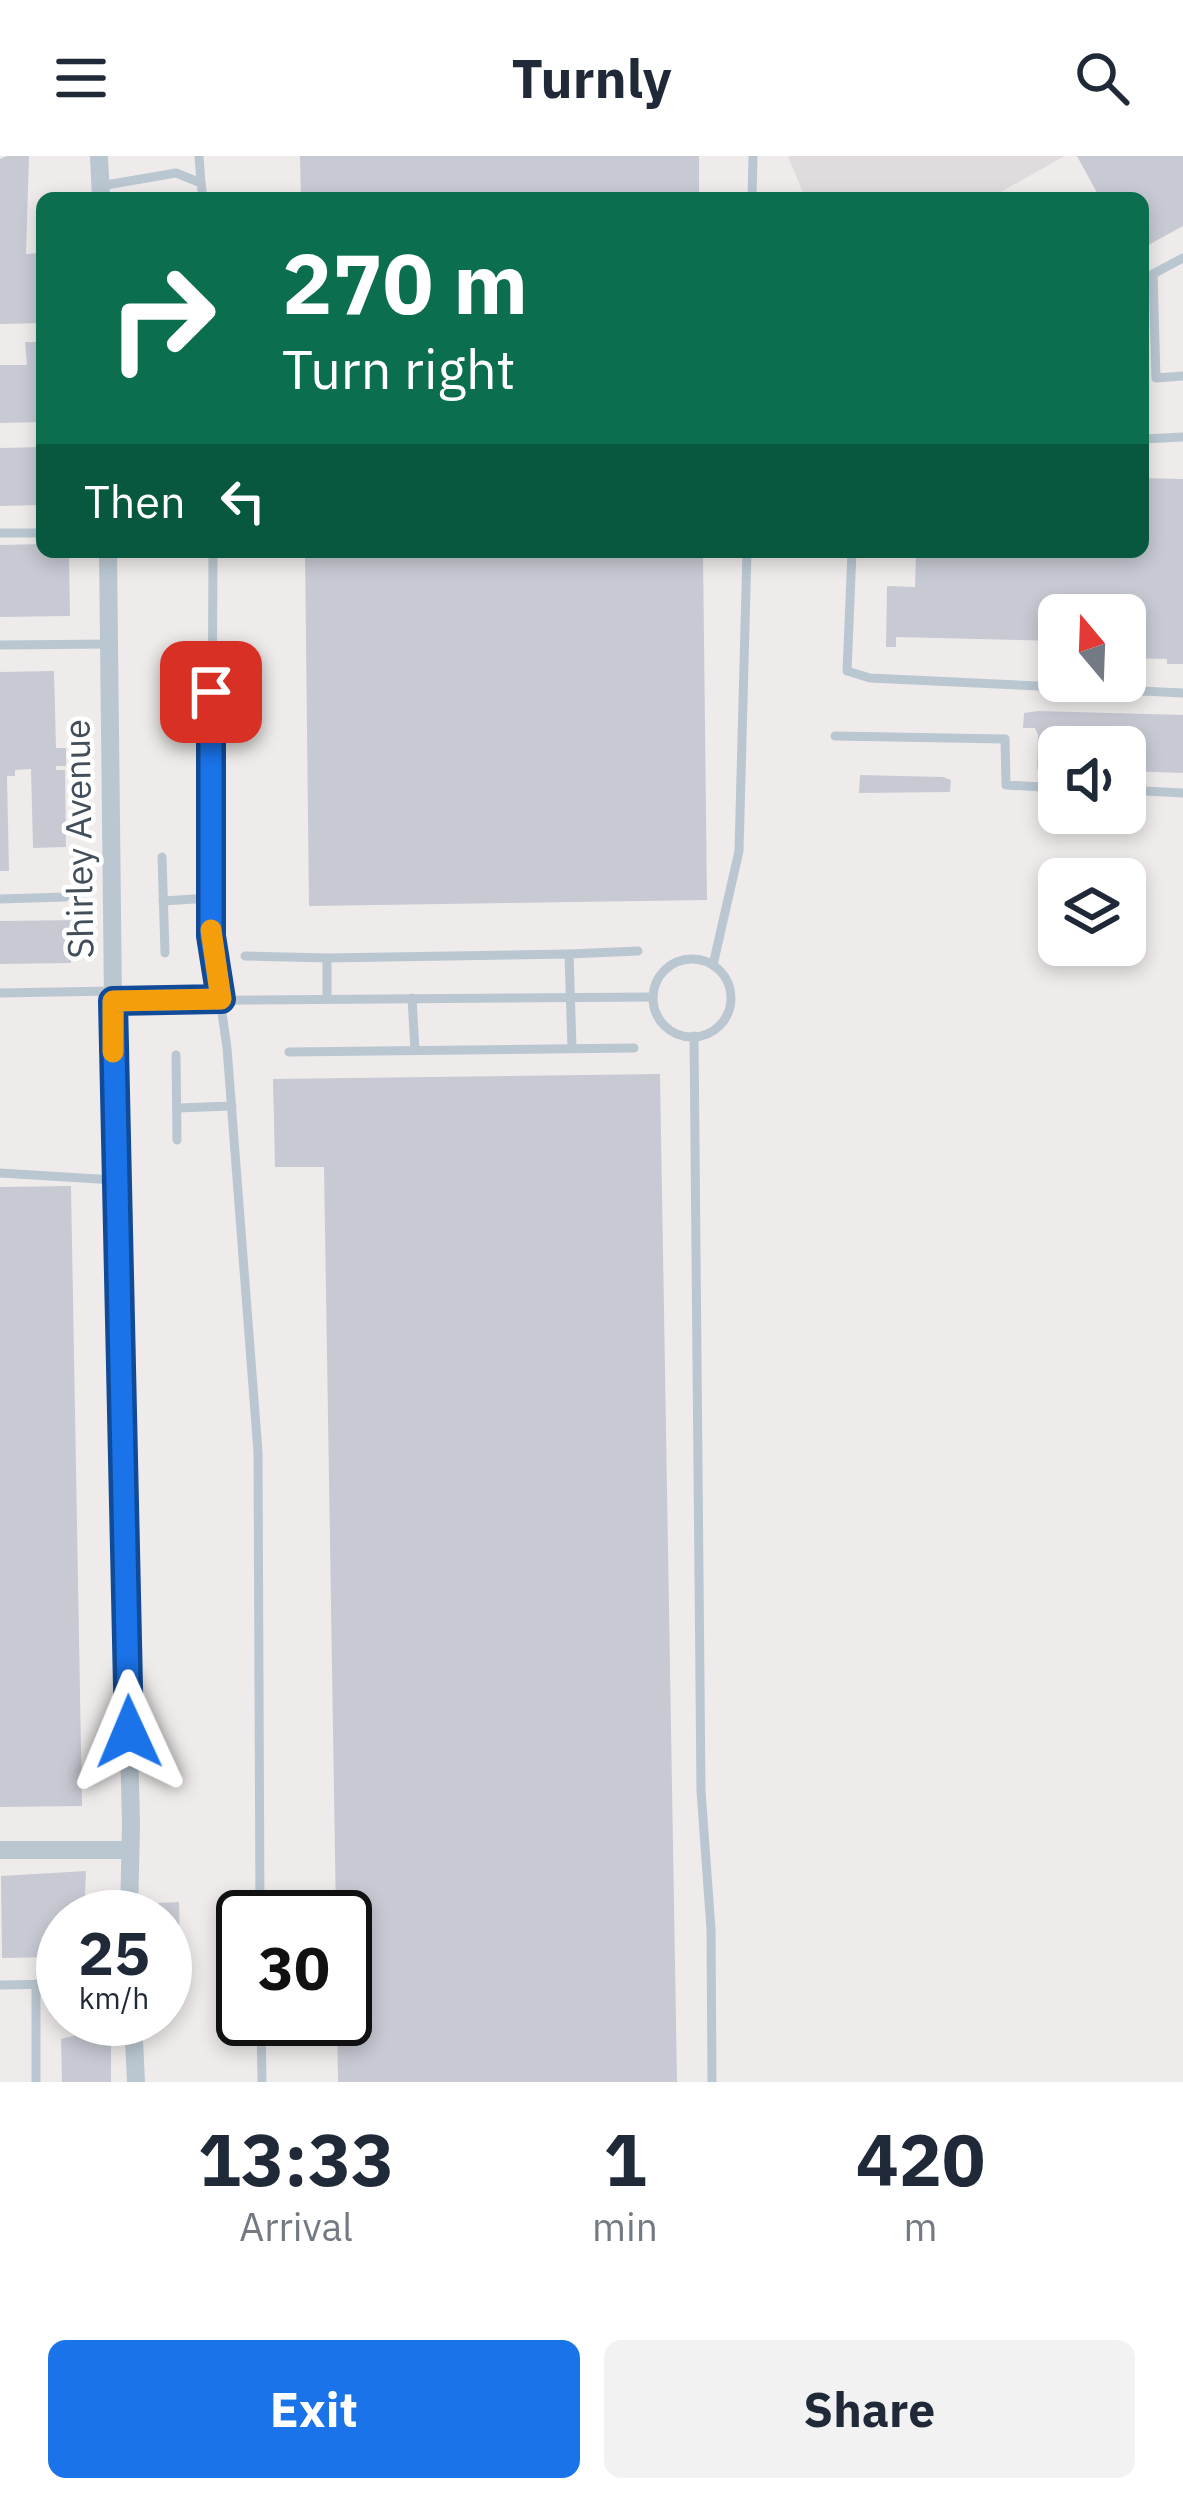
<!DOCTYPE html>
<html lang="en">
<head>
<meta charset="utf-8">
<style>
  :root { --surface:#fff; --page:#f2f2f3; --text:#1f2937; --muted:#747a83; --accent:#1a73e8 }
  body { margin:0; font-family:"IBM Plex Sans",sans-serif; background:var(--page); color:var(--text); height:100vh; display:flex; flex-direction:column; font-size:45px; white-space:nowrap }
  * { box-sizing:border-box; margin:0 }
  p { font-size:39px; color:var(--muted) }
  .icon { flex:none; width:66px; height:66px; fill:none; stroke:currentColor; stroke-width:2; stroke-linecap:round; stroke-linejoin:round }
  .map { position:relative; height:1926px; overflow:hidden }
  .sheet { display:flex; flex-direction:column; background:var(--surface); flex:1 }
  .sheet>* { flex:none }
  .banner { position:absolute; left:36px; top:36px; width:1113px; height:366px; border-radius:18px; box-shadow:0 6px 18px #0003; background:#0b6e4f; color:#fff; overflow:hidden }
  .needle { width:78px; rotate:341deg }
  .controls { position:absolute; left:1038px; top:438px; display:grid; gap:24px }
  .controls a { display:grid; place-items:center; width:108px; height:108px; border-radius:18px; background:var(--surface); box-shadow:0 6px 18px #0003; font-size:60px }
  .speed { position:absolute; left:36px; top:1734px; display:flex; gap:24px; font-size:60px; font-weight:700; text-align:center }
  .speed>* { display:grid; place-content:center; width:156px; height:156px; border-radius:50%; background:var(--surface); box-shadow:0 6px 18px #0003; line-height:1 }
  .speed small { font-size:30px; font-weight:400 }
  .speed .limit { border:6px solid #111; border-radius:18px; background:#fff; color:#111 }
  .pin { position:absolute; display:grid; place-items:center; width:102px; height:102px; color:#fff; margin:-51px; border-radius:24px; box-shadow:0 6px 18px #0006 }
  .me { position:absolute; width:132px; margin:-66px; rotate:359deg; stroke-linejoin:round; filter:drop-shadow(0 0 9px #0008) }
  .turn { display:flex; align-items:center; gap:42px; height:252px; padding:0 48px; font-size:54px }
  .turn .icon { width:156px; height:156px; stroke-width:2.5 }
  .turn b { display:block; font-size:84px; line-height:102px }
  .then { display:flex; align-items:center; height:114px; padding:0 48px; background:#0003; gap:24px; font-size:45px }
  .eta { display:flex; justify-content:space-evenly; align-items:center; height:204px; text-align:center }
  .eta b { font-size:72px; font-weight:700; line-height:84px }
  .button { display:flex; gap:24px; margin-top:auto; padding:24px 48px }
  .button a { flex:1; height:138px; border-radius:18px; background:var(--accent); color:#fff; font-size:48px; font-weight:700; line-height:138px; text-align:center }
  .button a+a { background:var(--page); color:var(--text) }
  header { display:flex; justify-content:space-between; align-items:center; height:156px; padding:0 48px; background:var(--surface); font-size:54px; font-weight:700 }
  .map>svg:first-child { display:block }
  .education { fill:#e0dcdd }
  .building { fill:#c7cad3 }
  .lines { fill:none; stroke-linecap:round; stroke-linejoin:round }
  .lane { stroke:#bac7d1; stroke-width:9 }
  .street { stroke:#bac7d1; stroke-width:18 }
  .route-casing { stroke:#114b97; stroke-width:30 }
  .route { stroke:#1a73e8; stroke-width:21 }
  .slow { stroke:#f59e0b; stroke-width:21 }
  .labels { text-anchor:middle; dominant-baseline:central; stroke-width:9; stroke-linejoin:round; paint-order:stroke }
  .street-label { font-size:36px; fill:#424f5b; stroke:#fff }
</style>
</head>
<body>
<header><svg class="icon" aria-label="menu" viewBox="0 0 24 24"><path d="M4 6h16M4 12h16M4 18h16"/></svg>Turnly<svg class="icon" aria-label="search" viewBox="0 0 24 24"><circle cx="10" cy="10" r="6"/><path d="M15 15l6 6"/></svg></header>
<div class="map">
<svg width="1183" height="1926" viewBox="0 0 1183 1926">
  <rect width="100%" height="100%" fill="#efebeb"/>
  <polygon class="education" points="788,0 1065,0 990,42 805,42"/>
  <g class="building">
    <polygon points="7,0 29,0 26,98 42,97 42,167 0,168 0,3"/>
    <polygon points="300,0 699,0 699,42 301,42"/>
    <polygon points="1077,0 1183,0 1183,70 1143,92 1143,42 1100,42"/>
    <polygon points="25,186 42,186 41,266 0,267 0,209 27,209"/>
    <polygon points="42,291 42,349 0,350 0,292"/>
    <polygon points="1143,322 1183,323 1183,508 1167,508 1167,503 1125,502 1125,459 1059,459 1059,485 896,481 896,491 886,491 887,430 915,431 916,396 1143,396"/>
    <polygon points="42,388 42,396 69,396 70,460 0,461 0,389"/>
    <polygon points="305,396 703,396 707,744 309,750"/>
    <polygon points="54,515 56,592 66,592 66,610 56,610 56,614 65,614 66,691 33,692 31,613 15,614 15,620 7,620 9,715 0,715 0,516"/>
    <polygon points="1038,555 1183,559 1183,617 1125,615 1125,591 1059,591 1059,613 1037,613 1038,579 1035,572 1023,572 1024,557"/>
    <polygon points="860,619 943,621 951,624 950,636 859,637"/>
    <polygon points="82,764 82,770 78,770 78,795 71,795 71,807 0,808 0,765"/>
    <polygon points="660,918 677,1926 338,1926 337,1863 345,1863 345,1761 336,1761 324,1011 275,1011 273,923"/>
    <polygon points="71,1030 82,1650 0,1651 0,1031"/>
    <polygon points="86,1715 84,1761 63,1761 63,1801 2,1802 1,1720"/>
    <polygon points="179,1746 180,1788 165,1789 165,1761 158,1761 158,1747"/>
    <polygon points="93,1869 111,1869 111,1926 62,1926 61,1883 85,1877 85,1882 91,1882"/>
  </g>
  <g class="lines">
    <g class="lane">
      <polyline points="199,0 201,27"/>
      <polyline points="100,30 176,17 201,27 203,42"/>
      <polyline points="752,42 753,0"/>
      <polyline points="1183,102 1153,118 1156,222 1183,220"/>
      <polyline points="1143,283 1183,281"/>
      <polyline points="0,377 42,377"/>
      <polyline points="213,396 211,780 227,892 258,1296 260,1761"/>
      <polyline points="852,396 847,515 870,522 1183,537"/>
      <polyline points="0,489 109,488"/>
      <polyline points="835,580 1005,583 1006,629 1059,632"/>
      <polyline points="1125,634 1183,637"/>
      <polyline points="162,701 165,797"/>
      <polyline points="0,743 65,741"/>
      <polyline points="163,745 210,742"/>
      <polyline points="569,798 638,795"/>
      <polyline points="245,800 327,802"/>
      <circle cx="692" cy="842" r="39"/>
      <polyline points="713,809 739,695 747,396"/>
      <polyline points="0,837 113,835"/>
      <polyline points="412,842 415,894"/>
      <polyline points="327,843 327,802 569,798 572,892"/>
      <polyline points="113,845 653,841"/>
      <polyline points="694,880 701,1635 711,1773 712,1926"/>
      <polyline points="289,896 634,892"/>
      <polyline points="176,899 177,984"/>
      <polyline points="177,952 232,950"/>
      <polyline points="0,1017 114,1024"/>
      <polyline points="0,1829 63,1828"/>
      <polyline points="261,1863 262,1926"/>
      <polyline points="36,1926 36,1828"/>
    </g>
    <g class="street">
      <polyline points="99,0 101,42"/>
      <polyline points="108,396 115,1024 131,1668 129,1761"/>
      <polyline points="0,1694 128,1694"/>
      <polyline points="133,1863 136,1926"/>
    </g>
  </g>
  <g class="lines">
    <g class="route-casing">
      <polyline id="route" points="129,1576 113,845 221,843 211,780 211,536"/>
    </g>
    <use href="#route" class="route"/>
    <polyline class="slow" points="113,896 113,845 221,843 211,774"/>
  </g>
  <g class="labels">
    <g class="street-label">
      <text transform="translate(78 683) rotate(-91)">Shirley Avenue</text>
    </g>
  </g>
</svg>
<div class="controls">
<a><svg class="needle" viewBox="-14 -14 28 28"><path d="M0-13l5 13h-10z" fill="#e53935"/><path d="M0 13l5-13h-10z" fill="#747a83"/></svg></a>
<a><svg class="icon" aria-label="sound" viewBox="0 0 24 24"><path d="M4 9h4l5-4v14l-5-4H4zM17 9q2 3 0 6"/></svg></a>
<a><svg class="icon" aria-label="layers" viewBox="0 0 24 24"><path d="M12 4l9 5-9 5-9-5zM3 14l9 5 9-5"/></svg></a>
</div>
<div class="speed"><div>25<small>km/h</small></div><div class="limit">30</div></div>
<div class="pin" style="left:211px;top:536px;background:#d93025"><svg class="icon" aria-label="arrive" viewBox="0 0 24 24"><path d="M6 21V4h12l-3 4 3 4H6"/></svg></div>
<svg class="me" style="left:129px;top:1576px" viewBox="-20 -20 40 40"><path d="M0-17L14 15 0 8-14 15z" fill="#1a73e8" stroke="#fff" stroke-width="4"/></svg>
<div class="banner">
<div class="turn"><svg class="icon" aria-label="right" viewBox="0 0 24 24"><path d="M7 20v-9h11M14 6l5 5-5 5"/></svg><div><b>270 m</b>Turn right</div></div>
<div class="then">Then<svg class="icon" aria-label="left" viewBox="0 0 24 24"><path d="M17 20v-9H6M10 6l-5 5 5 5"/></svg></div>
</div>
</div>
<section class="sheet">
<div class="eta">
<div><b>13:33</b><p>Arrival</p></div>
<div><b>1</b><p>min</p></div>
<div><b>420</b><p>m</p></div>
</div>
<div class="button"><a>Exit</a><a>Share</a></div>
</section>
</body>
</html>
